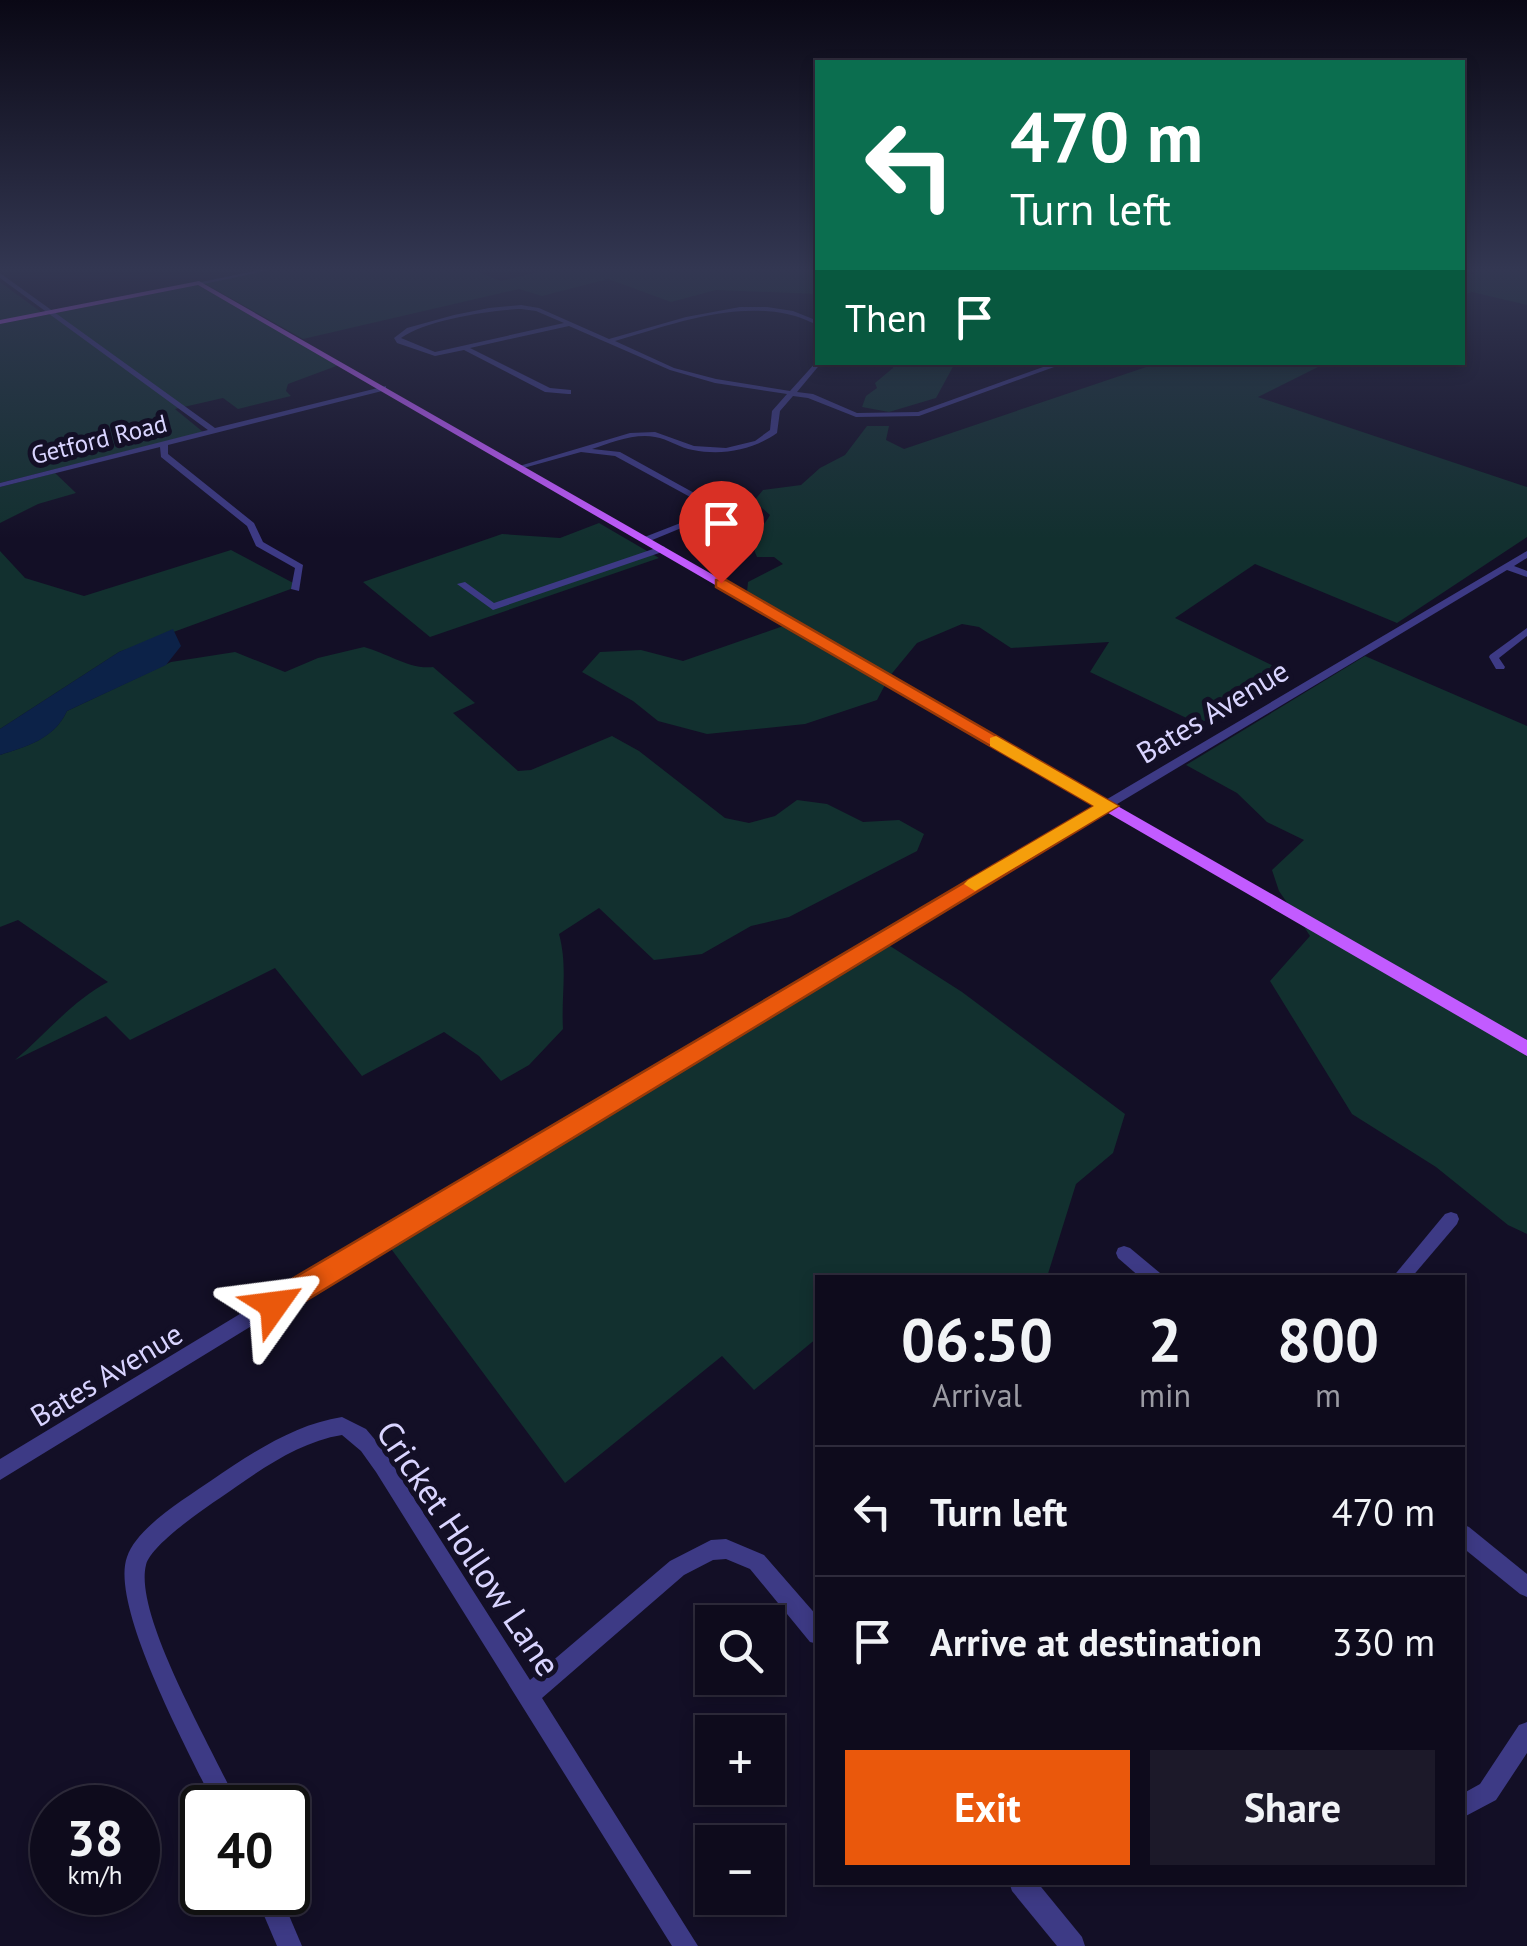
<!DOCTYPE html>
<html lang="en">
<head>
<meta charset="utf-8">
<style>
  :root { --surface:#0e0b1c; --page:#1c1929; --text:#f1f3f6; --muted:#9b9ba3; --line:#2e2b3b; --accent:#ea580c }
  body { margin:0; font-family:"PT Sans",sans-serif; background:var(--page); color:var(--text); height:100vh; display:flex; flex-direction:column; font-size:38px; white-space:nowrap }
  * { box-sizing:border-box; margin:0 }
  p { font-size:32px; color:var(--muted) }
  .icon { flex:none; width:55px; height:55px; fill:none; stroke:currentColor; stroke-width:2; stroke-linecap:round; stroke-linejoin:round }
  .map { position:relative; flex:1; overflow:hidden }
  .drawer { position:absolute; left:815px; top:1275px; width:650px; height:610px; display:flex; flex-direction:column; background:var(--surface); border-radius:0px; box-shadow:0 5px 15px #0003,0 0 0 2px var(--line) }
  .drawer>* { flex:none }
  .banner { position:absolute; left:815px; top:60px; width:650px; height:305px; border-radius:0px; box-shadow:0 5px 15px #0003,0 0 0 2px var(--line); background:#0b6e4f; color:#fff; overflow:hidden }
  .buttons { position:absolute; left:695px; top:1605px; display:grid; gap:20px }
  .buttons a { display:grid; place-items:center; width:90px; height:90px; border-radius:0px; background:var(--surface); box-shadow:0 5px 15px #0003,0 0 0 2px var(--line); font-size:50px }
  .speed { position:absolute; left:30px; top:1785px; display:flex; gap:20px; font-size:50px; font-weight:700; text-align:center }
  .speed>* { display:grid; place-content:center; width:130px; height:130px; border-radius:50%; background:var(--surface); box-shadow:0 5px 15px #0003,0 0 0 2px var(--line); line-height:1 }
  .speed small { font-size:25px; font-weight:400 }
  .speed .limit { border:5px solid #111; border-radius:15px; background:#fff; color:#111 }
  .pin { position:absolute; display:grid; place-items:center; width:85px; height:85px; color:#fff; margin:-102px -42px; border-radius:50% 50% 50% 0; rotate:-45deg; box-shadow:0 0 10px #0007 }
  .pin .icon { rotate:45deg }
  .me { position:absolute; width:110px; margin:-55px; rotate:59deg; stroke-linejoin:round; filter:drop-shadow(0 0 8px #0008) }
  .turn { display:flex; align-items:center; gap:35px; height:210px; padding:0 30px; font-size:45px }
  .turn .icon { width:130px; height:130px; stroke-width:2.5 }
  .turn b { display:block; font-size:70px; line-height:85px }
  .then { display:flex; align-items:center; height:95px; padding:0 30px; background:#0003; gap:20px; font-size:38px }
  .eta { display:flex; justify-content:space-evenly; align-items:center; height:170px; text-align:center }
  .eta b { font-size:60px; font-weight:600; line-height:70px }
  .action { display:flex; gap:20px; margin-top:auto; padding:20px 30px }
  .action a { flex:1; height:115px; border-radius:0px; background:var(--accent); color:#fff; font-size:40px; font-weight:600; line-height:115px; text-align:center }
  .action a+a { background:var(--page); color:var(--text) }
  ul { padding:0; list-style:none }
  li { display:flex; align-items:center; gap:30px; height:130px; padding:0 30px; border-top:2px solid var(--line) }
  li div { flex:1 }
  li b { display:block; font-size:38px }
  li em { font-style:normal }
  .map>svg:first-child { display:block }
  .green { fill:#12302f }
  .water { fill:#0c2248 }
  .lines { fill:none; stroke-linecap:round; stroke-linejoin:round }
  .minor { fill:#3d3a85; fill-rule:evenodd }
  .major { fill:#c25bff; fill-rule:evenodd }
  .route { fill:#ea580c; stroke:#983908; stroke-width:2.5 }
  .slow { fill:#f59e0b }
  .labels { text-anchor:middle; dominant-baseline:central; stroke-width:10; stroke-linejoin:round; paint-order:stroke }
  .far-street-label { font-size:25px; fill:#d9d4ff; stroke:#130f26 }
  .street-label { font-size:30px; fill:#d9d4ff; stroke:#130f26 }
  .near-street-label { font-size:35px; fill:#d9d4ff; stroke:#130f26 }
</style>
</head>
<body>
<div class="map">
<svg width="1527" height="1946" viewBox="0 0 1527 1946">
  <rect width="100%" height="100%" fill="#130f26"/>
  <g class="green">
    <polygon points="275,267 0,321 0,282 41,312"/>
    <polygon points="286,267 466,267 501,281 547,270 541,267 818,267 817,294 716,290 671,302 608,279 542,296 519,289 303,339 204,283"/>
    <polygon points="1490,267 1527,267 1527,305 1472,292 1463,295 1463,278"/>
    <polygon points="197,285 339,365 288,384 286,391 291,396 238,409 223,398 175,409 203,432 0,483 0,324"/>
    <polygon points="892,363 892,362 955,363 936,398 889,412 862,407 866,396 877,388 875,383 893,368"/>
    <path d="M 1158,363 L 1326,363 L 1258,397 L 1527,487 L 1527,537 L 1397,623 L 1255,564 L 1175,618 L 1288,673 L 1199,724 L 1090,672 L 1109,642 L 1011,648 L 979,627 L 962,624 L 917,643 L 889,677 L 747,592 L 748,582 L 783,564 L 774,557 L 757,557 C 747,535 761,532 770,515 L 754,501 L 763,490 L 801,485 L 820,468 L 845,455 L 867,426 L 889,426 L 886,440 L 904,449 Z"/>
    <polygon points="55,473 76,493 38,504 0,523 0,487"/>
    <polygon points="599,523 659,558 430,637 363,582 502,534 560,538"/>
    <polygon points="231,550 299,586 119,652 0,729 0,551 25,578 84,596"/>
    <polygon points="786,625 886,683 877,700 805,724 707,734 658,721 633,701 582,672 600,652 641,650 683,661"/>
    <path d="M 364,647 C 387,653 410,670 433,667 L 475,703 L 453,713 L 518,771 L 531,770 L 612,736 L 639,751 L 725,818 L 749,823 L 775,816 L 797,800 L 827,804 L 863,822 L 899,820 L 924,834 L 917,851 L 789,917 L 751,926 L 702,954 L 654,960 L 599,908 L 559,934 C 568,967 561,995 563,1029 L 529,1065 L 501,1081 L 479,1056 L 444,1032 L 362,1076 L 275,968 L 130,1040 L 106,1016 L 15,1060 C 46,1034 73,1000 108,982 L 18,920 L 0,927 L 0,755 C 27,746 54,739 67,711 L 171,662 L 235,652 L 285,672 L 318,658 Z"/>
    <polygon points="1365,656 1527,726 1527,1043 1290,907 1279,891 1272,870 1304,840 1267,822 1237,793 1186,765"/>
    <polygon points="1303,925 1527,1055 1527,1234 1508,1225 1436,1167 1352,1114 1270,981 1310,936"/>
    <polygon points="887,944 962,992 1125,1114 1113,1153 1076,1184 1047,1277 818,1278 817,1338 754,1390 722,1356 565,1483 389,1246 453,1203"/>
  </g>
  <path class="water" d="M 173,629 L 181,646 L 166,665 L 67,711 C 54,739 28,746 0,755 L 0,729 L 119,652 Z"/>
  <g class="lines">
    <g class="minor">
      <polygon points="274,267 284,267 199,285 196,283"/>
      <polygon points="0,273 215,428 386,386 386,390 168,445 168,454 254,523 263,542 303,565 299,591 291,589 295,568 256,546 247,526 161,457 160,447 0,487 0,483 208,430 0,278"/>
      <path d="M 521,305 L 539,308 L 609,339 L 686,317 L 740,307 L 767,307 L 793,311 L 818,321 L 818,325 C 808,321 798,316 787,314 C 729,302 670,325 615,341 L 674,368 L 716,379 L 790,391 L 818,360 L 818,362 L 822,362 L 797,392 L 813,394 L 857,413 L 918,412 L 1057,362 L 1068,362 L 919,416 L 856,417 L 808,398 L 793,396 L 780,411 L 777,433 C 753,450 722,456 693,450 C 680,448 668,439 655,437 C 634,433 611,443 592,449 L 620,452 L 725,510 L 645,543 L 641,540 L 642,538 L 714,510 L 615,456 L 581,452 L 520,469 L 516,467 L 630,433 L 655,432 L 694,446 L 726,448 L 755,441 L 770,430 L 772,411 L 787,394 L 715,383 L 670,370 L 569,326 L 470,348 L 550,388 L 571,390 L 571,394 L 568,394 L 545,392 L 464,350 L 435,356 L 397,343 L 394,338 L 407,328 L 454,315 L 489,308 ZM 521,309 L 536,311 L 564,323 L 435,352 L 401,338 C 425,320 490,310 521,309 Z"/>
      <polygon points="662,546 665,547 665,551 493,610 457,584 465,582 494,603"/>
      <polygon points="1527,551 1527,558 1514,566 1527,571 1527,577 1507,570 454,1202 0,1480 0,1459 442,1192"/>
      <polygon points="1527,628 1527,636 1499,658 1505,667 1504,669 1496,669 1489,657 1490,655"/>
      <polygon points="1451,1212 1457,1214 1459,1219 1457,1224 1411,1278 1392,1278 1445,1214"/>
      <polygon points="1124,1246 1130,1248 1160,1273 1162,1278 1141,1278 1118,1258 1116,1253 1118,1248"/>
      <path d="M 342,1417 L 366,1429 L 382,1448 L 530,1680 L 670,1561 L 711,1540 L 726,1539 L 764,1555 L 818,1617 L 818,1644 L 810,1642 L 750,1569 L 726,1559 L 713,1560 L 684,1575 L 542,1698 L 698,1946 L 672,1946 L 376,1472 L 361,1451 L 342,1435 C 297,1442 256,1473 220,1498 C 202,1510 151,1545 146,1565 C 133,1617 217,1755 239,1808 L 216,1808 C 192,1758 109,1607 127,1557 C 137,1527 186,1498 212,1480 C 250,1454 295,1424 342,1417 Z"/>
      <polygon points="1462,1524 1469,1527 1527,1574 1527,1597 1520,1594 1462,1547"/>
      <polygon points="1527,1722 1527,1753 1496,1800 1462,1818 1462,1794 1480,1784 1519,1725"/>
      <polygon points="1009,1882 1037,1882 1082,1937 1085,1946 1057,1946 1012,1891"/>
      <polygon points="254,1892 279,1892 302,1946 277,1946"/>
    </g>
    <polygon class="major" points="199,281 1527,1040 1527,1056 198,285 0,324 0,320"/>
  </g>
  <linearGradient id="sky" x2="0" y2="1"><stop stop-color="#0a0815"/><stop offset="0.5" stop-color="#333752"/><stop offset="1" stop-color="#333752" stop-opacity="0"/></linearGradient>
  <rect width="1527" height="539" fill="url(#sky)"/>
  <polygon class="route" points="716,580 726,580 1118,806 284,1314 274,1318 263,1314 259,1305 263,1296 1094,806 716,587"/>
  <polygon class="slow" points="996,736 1118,806 975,891 964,884 968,880 1094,806 990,746 990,738"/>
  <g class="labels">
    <g class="far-street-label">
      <text transform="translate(99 439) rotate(-14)">Getford Road</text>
    </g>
    <g class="street-label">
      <text transform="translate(1212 711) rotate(-31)">Bates Avenue</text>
      <text transform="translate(106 1374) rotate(-31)">Bates Avenue</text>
    </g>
    <g class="near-street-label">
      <text transform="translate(469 1548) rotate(56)">Cricket Hollow Lane</text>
    </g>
  </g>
</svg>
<div class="buttons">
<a><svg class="icon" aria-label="search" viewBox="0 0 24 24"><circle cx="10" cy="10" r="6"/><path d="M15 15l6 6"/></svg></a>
<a>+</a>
<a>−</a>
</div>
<div class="speed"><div>38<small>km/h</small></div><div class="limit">40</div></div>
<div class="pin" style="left:721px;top:583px;background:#d93025"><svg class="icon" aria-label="arrive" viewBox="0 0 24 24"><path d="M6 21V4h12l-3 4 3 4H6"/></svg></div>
<svg class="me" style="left:274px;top:1305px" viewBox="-20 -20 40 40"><path d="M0-17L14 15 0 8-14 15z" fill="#ea580c" stroke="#fff" stroke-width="4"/></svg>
<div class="banner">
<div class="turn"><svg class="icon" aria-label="left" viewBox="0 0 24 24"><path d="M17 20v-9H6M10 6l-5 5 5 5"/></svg><div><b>470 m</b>Turn left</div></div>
<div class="then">Then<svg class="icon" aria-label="arrive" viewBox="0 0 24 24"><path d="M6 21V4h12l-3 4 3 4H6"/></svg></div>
</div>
<section class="drawer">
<div class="eta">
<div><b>06:50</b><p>Arrival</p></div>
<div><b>2</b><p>min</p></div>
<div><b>800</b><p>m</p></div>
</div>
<ul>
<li><svg class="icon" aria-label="left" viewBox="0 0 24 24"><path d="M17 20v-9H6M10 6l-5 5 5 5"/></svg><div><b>Turn left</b></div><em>470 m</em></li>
<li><svg class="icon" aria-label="arrive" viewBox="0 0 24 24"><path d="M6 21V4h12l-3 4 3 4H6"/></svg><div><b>Arrive at destination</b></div><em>330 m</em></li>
</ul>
<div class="action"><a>Exit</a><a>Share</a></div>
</section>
</div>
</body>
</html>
